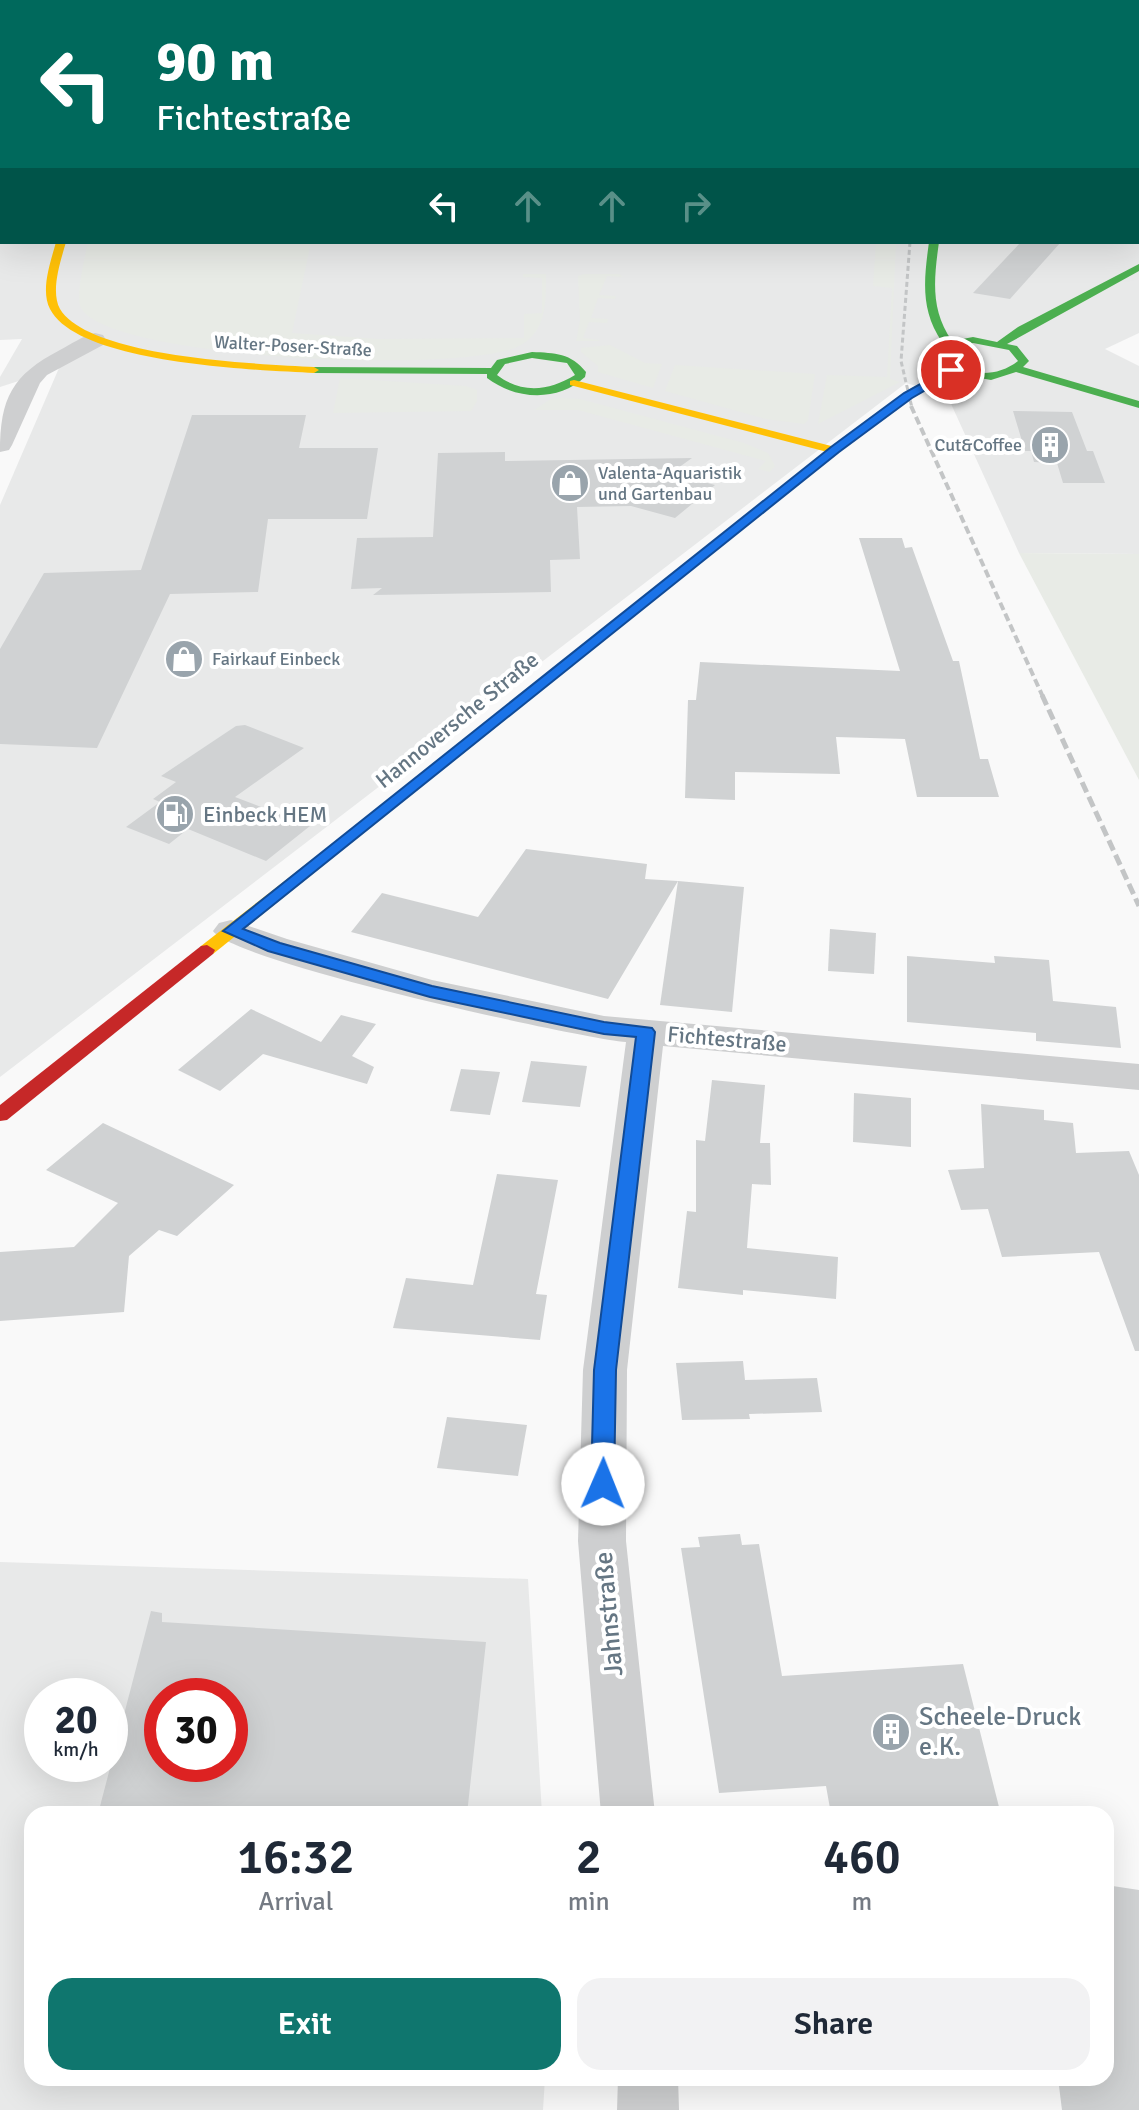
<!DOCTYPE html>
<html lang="en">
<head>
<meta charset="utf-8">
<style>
  :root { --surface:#fff; --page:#f2f2f3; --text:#1f2937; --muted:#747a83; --accent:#0f766e }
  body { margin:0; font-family:Signika,sans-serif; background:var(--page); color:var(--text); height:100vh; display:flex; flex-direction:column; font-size:30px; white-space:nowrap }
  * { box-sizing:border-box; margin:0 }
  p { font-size:26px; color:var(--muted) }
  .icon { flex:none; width:44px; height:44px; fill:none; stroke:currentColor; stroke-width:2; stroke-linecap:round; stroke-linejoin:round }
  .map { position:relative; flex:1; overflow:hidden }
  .side { position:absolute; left:24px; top:1806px; width:1090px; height:280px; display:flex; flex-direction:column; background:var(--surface); border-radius:24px; box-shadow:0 8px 32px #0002 }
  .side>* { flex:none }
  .top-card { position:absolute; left:0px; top:0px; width:1140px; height:244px; box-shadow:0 8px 32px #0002; background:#00695c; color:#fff; overflow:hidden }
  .speed { position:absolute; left:24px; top:1678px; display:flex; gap:16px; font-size:40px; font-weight:700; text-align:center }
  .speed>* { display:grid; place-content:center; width:104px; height:104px; border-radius:50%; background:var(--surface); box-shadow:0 8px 32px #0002; line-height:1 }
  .speed small { font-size:20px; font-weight:400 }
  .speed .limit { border:12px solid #d22; background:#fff; color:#111 }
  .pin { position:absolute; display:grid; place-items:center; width:68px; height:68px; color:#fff; margin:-34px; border:4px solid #fff; border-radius:50%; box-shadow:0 2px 8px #0007 }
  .me { position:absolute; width:88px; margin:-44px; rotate:1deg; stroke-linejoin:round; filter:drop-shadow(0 0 6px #0008) }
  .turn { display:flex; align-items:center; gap:28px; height:168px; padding:0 24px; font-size:36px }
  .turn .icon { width:104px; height:104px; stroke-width:2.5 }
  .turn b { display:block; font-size:56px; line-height:68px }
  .lanes { display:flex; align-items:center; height:76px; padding:0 24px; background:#0003; justify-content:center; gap:40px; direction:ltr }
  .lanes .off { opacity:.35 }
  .eta { display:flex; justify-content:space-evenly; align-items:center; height:136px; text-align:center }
  .eta b { font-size:48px; font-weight:600; line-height:56px }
  .cta { display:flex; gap:16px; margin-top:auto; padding:16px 24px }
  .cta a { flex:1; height:92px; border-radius:24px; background:var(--accent); color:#fff; font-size:32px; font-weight:600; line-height:92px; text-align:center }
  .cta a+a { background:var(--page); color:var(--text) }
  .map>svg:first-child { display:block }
  .built { fill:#e8e9e9; fill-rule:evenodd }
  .green { fill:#e8ebe6 }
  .building { fill:#d0d2d3; fill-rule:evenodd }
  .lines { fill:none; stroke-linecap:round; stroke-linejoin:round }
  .street { fill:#cecfd0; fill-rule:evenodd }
  .fast { fill:#4caf50; fill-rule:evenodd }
  .slow { fill:#ffc107; fill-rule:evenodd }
  .jam { fill:#c62828; fill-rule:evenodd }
  .rail-far2 { stroke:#c3c5c6; stroke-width:3; stroke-dasharray:5 3; stroke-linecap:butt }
  .rail-far1 { stroke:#c3c5c6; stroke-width:4; stroke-dasharray:8 4; stroke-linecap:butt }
  .rail { stroke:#c3c5c6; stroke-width:5; stroke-dasharray:11 5; stroke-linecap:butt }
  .route { fill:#1a73e8; stroke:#114b97; stroke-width:2 }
  .labels { text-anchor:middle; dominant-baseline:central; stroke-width:8; stroke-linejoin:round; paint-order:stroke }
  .far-street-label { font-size:18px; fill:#657683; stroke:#fff }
  .far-poi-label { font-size:18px; fill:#657683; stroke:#fff; text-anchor:start }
  .street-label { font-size:22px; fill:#657683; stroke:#fff }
  .poi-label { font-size:22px; fill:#657683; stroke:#fff; text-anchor:start }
  .near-street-label { font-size:26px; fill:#657683; stroke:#fff }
  .near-poi-label { font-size:26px; fill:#657683; stroke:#fff; text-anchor:start }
</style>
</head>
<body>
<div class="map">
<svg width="1139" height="2110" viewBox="0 0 1139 2110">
  <rect width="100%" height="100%" fill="#f9f9f9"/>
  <g class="built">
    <path d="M 0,0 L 1139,0 L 1139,333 L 1105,349 L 1139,366 L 1139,554 L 1019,553 L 947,395 L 906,383 L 0,1077 L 0,505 L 59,368 L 0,387 L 0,377 L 22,339 L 0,340 ZM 2,2 L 1138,2 L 1138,242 L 2,242 Z"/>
    <path d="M 0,1562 L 528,1579 L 542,1814 L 32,1814 L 32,2078 L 545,2078 L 543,2110 L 0,2110 ZM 42,1696 L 110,1696 L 110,1764 L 42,1764 ZM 162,1696 L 230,1696 L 230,1764 L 162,1764 Z"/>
  </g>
  <g class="green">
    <path d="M 88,242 L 311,242 L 292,333 L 379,339 L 524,338 L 524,314 L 542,313 L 542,278 L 523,277 L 523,274 L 546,274 C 546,300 547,330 521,345 C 470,375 110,360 81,308 C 75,296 85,257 88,242 Z"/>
    <polygon points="876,242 896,242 890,379 900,382 818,424 827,375 887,377 892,288 873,286"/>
    <polygon points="584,274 619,274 623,277 607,276 599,295 616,296 615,299 598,298 591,318 608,319 607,323 589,322 583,338 600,340 598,341 576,341 580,320 578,276"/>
    <polygon points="610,345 645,363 662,364 653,388 598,372 598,366 581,352 581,348"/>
    <polygon points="675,365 815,374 808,420 804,424 766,419 665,391"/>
    <polygon points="340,378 466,386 477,390 477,401 471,411 333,413"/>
    <polygon points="562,398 580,399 744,443 768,453 775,466 770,472 758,469 766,461 578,410 534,410 549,400"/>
    <polygon points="1019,553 1139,554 1139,780"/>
  </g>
  <g class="building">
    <polygon points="1021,242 1061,242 1010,299 973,293"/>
    <polygon points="1013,411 1072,412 1087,451 1093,451 1105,483 1063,483 1057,463 1034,462 1031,451 1025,451"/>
    <polygon points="192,415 306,415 299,448 378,448 367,519 268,519 258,592 170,594 97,748 0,744 0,649 44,573 141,570"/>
    <polygon points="505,452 505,461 692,458 671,473 715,485 675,518 631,506 577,507 580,559 550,560 551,592 373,595 382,588 351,589 357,538 433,537 438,453"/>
    <polygon points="859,538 902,538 905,548 912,547 953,661 959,661 980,759 988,759 999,797 917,797 905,739 836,737 840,774 735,772 735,800 685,798 688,700 696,700 700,662 900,671"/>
    <polygon points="245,725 304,748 235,797 310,826 266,861 188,829 169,844 126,827 160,802 153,799 176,782 161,776 236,726"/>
    <polygon points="526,849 647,864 645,879 678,881 608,999 351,932 382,893 478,917"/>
    <polygon points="678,881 744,887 732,1012 660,1005"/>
    <polygon points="830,929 876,933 874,974 828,971"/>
    <polygon points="907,956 995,963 994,956 1049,960 1053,1001 1116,1007 1121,1048 1036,1041 1036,1033 907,1022"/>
    <polygon points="251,1009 321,1042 341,1015 376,1024 352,1056 374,1067 367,1084 263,1054 220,1091 178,1070"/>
    <polygon points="531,1061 587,1066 580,1107 522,1102"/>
    <polygon points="461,1069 500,1072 490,1115 450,1111"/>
    <polygon points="712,1080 765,1085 760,1143 770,1143 771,1185 752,1184 747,1248 838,1257 836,1299 743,1290 743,1295 678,1288 687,1211 696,1212 696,1140 705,1141"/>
    <polygon points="854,1093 911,1098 911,1147 853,1142"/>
    <polygon points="981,1104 1044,1110 1044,1120 1073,1123 1076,1153 1129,1151 1139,1175 1139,1351 1135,1351 1099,1252 1002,1257 988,1209 961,1210 948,1170 984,1168"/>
    <polygon points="103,1123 234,1185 177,1236 159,1230 129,1256 124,1312 0,1321 0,1252 74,1247 118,1203 46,1170"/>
    <polygon points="497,1174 558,1180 536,1294 547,1295 540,1340 393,1328 406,1278 473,1285"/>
    <polygon points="743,1361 745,1380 817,1378 822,1412 749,1414 750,1419 682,1420 676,1363"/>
    <polygon points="447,1417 527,1425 518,1476 437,1468"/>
    <polygon points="740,1534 742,1545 759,1544 782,1676 963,1664 999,1807 937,1811 938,1814 831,1814 826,1786 719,1793 681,1548 700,1547 698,1537"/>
    <path d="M 151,1611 L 162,1613 L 162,1622 L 486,1642 L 467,1814 L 98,1814 ZM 162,1696 L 230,1696 L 230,1764 L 162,1764 Z"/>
    <polygon points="1106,1885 1139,1890 1139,2110 1062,2110 1058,2078 1106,2078"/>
  </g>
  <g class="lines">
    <g class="street">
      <rect x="0" y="182" width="2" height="12"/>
      <path d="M 95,333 L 103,335 L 106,340 L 103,345 L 47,375 L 40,383 L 12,445 L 9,450 L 0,452 C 0,398 12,375 60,350 C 71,344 83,336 95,333 Z"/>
      <path d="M 231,920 L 287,939 L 432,980 L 604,1016 L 1139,1064 L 1139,1090 L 663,1046 L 627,1370 L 626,1541 L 655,1814 L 601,1814 L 578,1541 L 583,1370 L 626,1042 C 573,1037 234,962 213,931 L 219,923 Z"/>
      <polygon points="618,2078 678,2078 679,2110 617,2110"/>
    </g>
    <g class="fast">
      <rect x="85" y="0" width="8" height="2"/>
      <path d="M 929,242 L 939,242 C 934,278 930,310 952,341 L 973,337 L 997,342 L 1018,327 L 1139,264 L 1139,271 L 1007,344 L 1017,346 L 1029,361 L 1023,367 L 1139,401 L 1139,408 L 1016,372 L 991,380 L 953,373 L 912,397 L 839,452 L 436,775 L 426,775 L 426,769 L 831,448 L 904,393 L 944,369 L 928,356 L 942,342 C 920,310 924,279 929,242 ZM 973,343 L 1009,350 L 1018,361 C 994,380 962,375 939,356 L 948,348 Z"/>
      <path d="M 532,352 C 555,353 571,353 586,372 L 585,377 C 558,402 516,400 487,378 L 487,374 L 314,373 L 309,370 L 314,367 L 491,368 L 497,360 ZM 532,358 L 567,363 L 575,375 C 549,391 522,394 497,375 L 505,364 Z"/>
    </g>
    <g class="slow">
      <path d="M 56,242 L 66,242 C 61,260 50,291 60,309 C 90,358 259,364 314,367 L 319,370 L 314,373 C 257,370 78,364 50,309 C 40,290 51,261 56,242 Z"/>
      <polygon points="574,380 839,448 841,450 835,454 570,385 570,381"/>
      <polygon points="431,767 439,772 436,775 213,954 201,954 199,950 201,946"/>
    </g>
    <g class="jam">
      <rect x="951" y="0" width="8" height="2"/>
      <polygon points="207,945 215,950 213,954 7,1120 0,1121 0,1105 201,946"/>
    </g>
    <polyline class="rail-far2" points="910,242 901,361 912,408"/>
    <polyline class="rail-far1" points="911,406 1043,697"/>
    <polyline class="rail" points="1042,695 1139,906"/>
  </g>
  <polygon class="route" points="951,367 956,370 955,373 912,398 839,452 243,929 280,943 432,986 604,1022 652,1028 655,1032 616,1370 614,1484 611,1491 603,1494 595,1491 591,1484 594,1370 636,1037 604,1034 430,997 268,951 223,931 831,447 904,393"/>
  <defs>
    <g id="building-disc" transform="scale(2)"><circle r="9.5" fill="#99a4ac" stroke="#fff"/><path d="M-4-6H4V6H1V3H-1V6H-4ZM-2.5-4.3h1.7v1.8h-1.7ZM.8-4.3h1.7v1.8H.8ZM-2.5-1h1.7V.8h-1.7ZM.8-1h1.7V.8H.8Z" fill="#fff"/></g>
    <g id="shop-disc" transform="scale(2)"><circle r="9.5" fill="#99a4ac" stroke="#fff"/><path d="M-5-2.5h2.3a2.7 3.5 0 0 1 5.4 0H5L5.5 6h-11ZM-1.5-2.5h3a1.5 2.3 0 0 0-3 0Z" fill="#fff"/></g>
    <g id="fuel-disc" transform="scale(2)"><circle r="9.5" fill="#99a4ac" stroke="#fff"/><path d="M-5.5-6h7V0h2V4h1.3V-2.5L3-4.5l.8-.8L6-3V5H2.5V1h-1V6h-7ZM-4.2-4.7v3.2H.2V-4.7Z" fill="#fff"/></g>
  </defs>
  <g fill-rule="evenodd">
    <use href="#building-disc" x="1050" y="445"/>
    <use href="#shop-disc" x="570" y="483"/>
    <use href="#shop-disc" x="184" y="659"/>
    <use href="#fuel-disc" x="175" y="814"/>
    <use href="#building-disc" x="891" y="1732"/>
  </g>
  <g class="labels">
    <g class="far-street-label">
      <text transform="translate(293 346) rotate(3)">Walter-Poser-Straße</text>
    </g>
    <g class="far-poi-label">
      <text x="1022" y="445" text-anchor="end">Cut&amp;Coffee</text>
      <text x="598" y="473">Valenta-Aquaristik<tspan x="598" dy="21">und Gartenbau</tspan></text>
      <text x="212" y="659">Fairkauf Einbeck</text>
    </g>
    <g class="street-label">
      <text transform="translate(457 720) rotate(-39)">Hannoversche Straße</text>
      <text transform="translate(727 1039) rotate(5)">Fichtestraße</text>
    </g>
    <g class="poi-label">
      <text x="203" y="814">Einbeck HEM</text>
    </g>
    <g class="near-street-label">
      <text transform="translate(609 1614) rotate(-95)">Jahnstraße</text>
    </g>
    <g class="near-poi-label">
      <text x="919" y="1717">Scheele-Druck<tspan x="919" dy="30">e.K.</tspan></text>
    </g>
  </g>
</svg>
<div class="speed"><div>20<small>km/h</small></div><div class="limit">30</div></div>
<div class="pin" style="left:951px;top:370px;background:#d93025"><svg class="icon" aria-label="arrive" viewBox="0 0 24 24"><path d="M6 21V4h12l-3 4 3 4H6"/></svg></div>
<svg class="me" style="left:603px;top:1484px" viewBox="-20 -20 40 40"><circle r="19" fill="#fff"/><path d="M0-13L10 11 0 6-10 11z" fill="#1a73e8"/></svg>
<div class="top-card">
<div class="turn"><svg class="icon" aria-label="left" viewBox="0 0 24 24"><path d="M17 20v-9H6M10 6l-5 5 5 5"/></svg><div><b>90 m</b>Fichtestraße</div></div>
<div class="lanes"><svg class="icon" aria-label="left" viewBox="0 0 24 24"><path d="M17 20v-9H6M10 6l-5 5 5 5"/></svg><svg class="icon off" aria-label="ahead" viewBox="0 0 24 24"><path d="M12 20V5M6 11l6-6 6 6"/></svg><svg class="icon off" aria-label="ahead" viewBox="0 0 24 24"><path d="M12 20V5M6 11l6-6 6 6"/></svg><svg class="icon off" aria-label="right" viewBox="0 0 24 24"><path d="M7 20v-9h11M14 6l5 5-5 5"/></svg></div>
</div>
<section class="side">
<div class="eta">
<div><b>16:32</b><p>Arrival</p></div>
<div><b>2</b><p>min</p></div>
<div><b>460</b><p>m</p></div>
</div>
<div class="cta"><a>Exit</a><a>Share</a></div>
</section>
</div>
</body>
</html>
